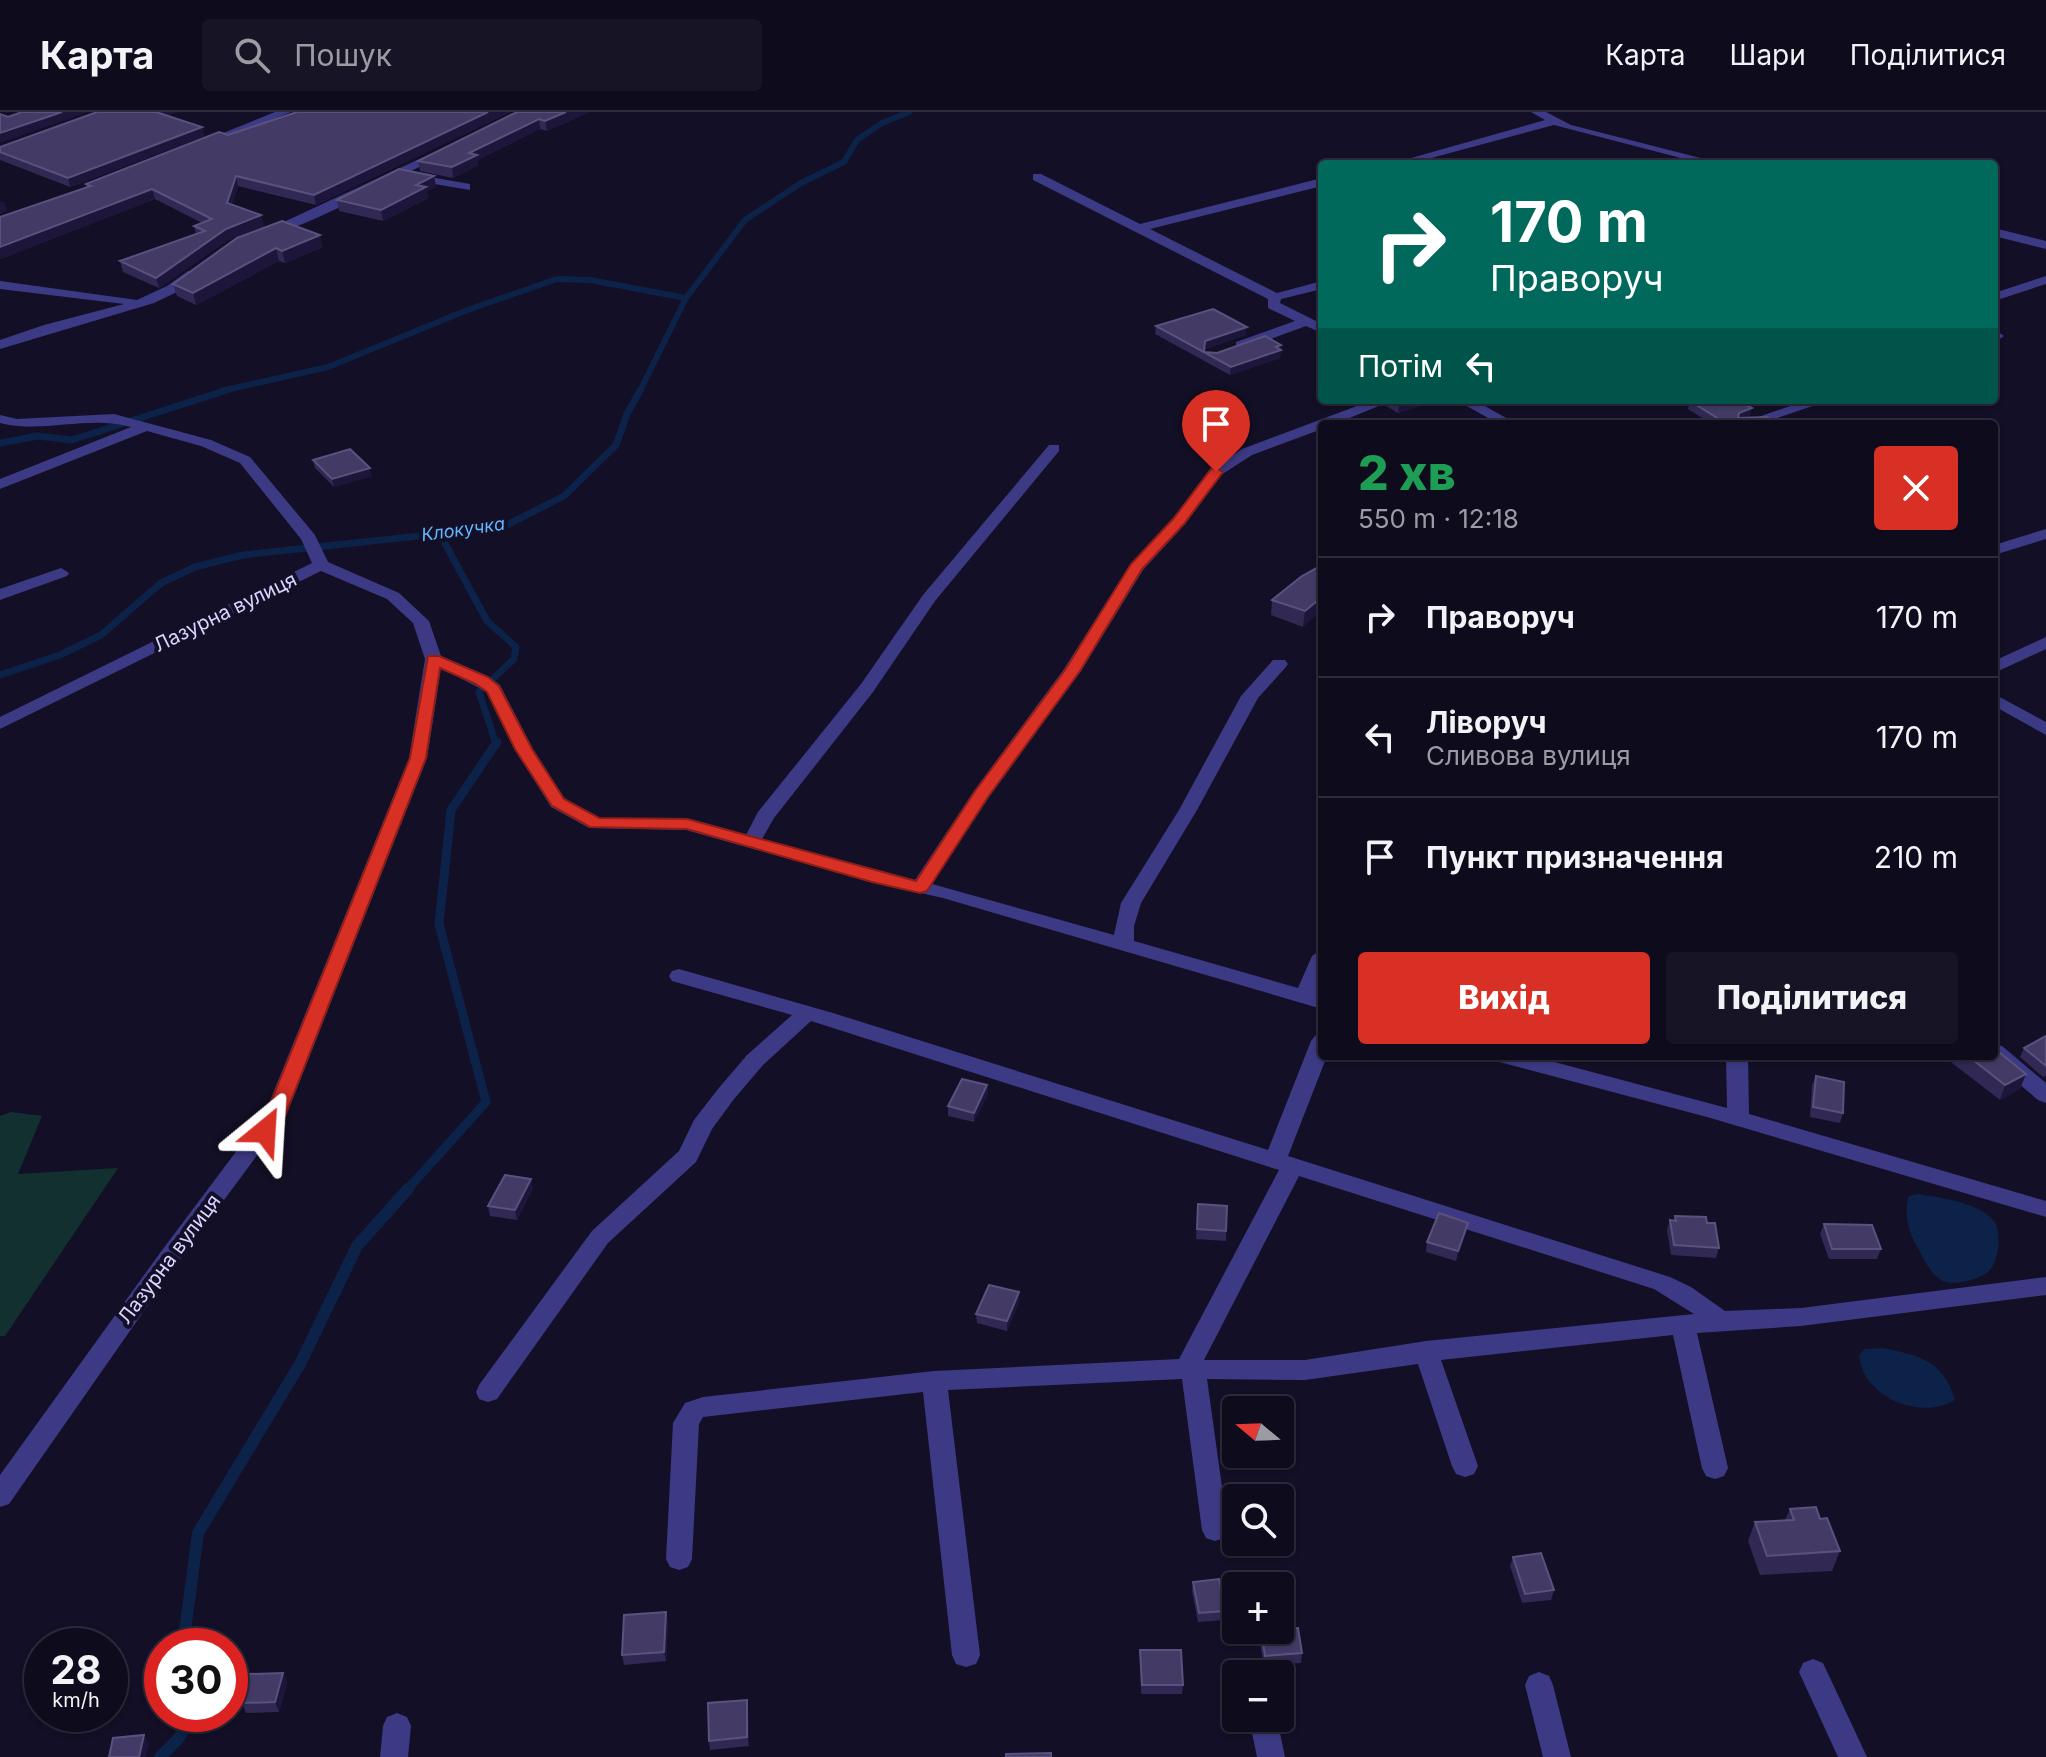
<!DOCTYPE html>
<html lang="uk">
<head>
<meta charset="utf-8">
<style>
  :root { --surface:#0e0b1c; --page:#171425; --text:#f1f3f6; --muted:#9b9ba3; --line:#2e2b3b; --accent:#d93025 }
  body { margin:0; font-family:Inter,sans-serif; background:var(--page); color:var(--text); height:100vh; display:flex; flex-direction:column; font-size:30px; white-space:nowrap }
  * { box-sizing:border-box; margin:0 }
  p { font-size:26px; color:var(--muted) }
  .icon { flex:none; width:44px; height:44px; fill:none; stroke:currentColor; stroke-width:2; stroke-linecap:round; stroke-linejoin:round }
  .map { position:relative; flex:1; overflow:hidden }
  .panel { position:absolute; left:1318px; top:308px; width:680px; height:640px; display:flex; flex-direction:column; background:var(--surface); border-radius:8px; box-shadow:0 2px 6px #0004,0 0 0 2px var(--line) }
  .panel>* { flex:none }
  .banner { position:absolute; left:1318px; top:48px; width:680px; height:244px; border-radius:8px; box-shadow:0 2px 6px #0004,0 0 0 2px var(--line); background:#00695c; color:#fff; overflow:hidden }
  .needle { width:52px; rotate:289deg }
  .fabs { position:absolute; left:1222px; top:1284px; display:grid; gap:16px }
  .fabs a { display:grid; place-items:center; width:72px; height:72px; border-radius:8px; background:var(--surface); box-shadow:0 2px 6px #0004,0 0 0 2px var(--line); font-size:40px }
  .speed { position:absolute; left:24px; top:1516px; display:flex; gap:16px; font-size:40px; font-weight:700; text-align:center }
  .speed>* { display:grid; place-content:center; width:104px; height:104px; border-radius:50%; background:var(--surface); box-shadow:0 2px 6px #0004,0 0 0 2px var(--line); line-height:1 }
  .speed small { font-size:20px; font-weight:400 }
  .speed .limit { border:12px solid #d22; background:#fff; color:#111 }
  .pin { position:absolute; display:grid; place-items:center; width:68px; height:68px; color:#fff; margin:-82px -34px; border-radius:50% 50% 50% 0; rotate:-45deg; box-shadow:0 0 8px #0007 }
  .pin .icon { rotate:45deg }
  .me { position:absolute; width:88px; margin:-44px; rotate:27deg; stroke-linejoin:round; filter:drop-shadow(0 0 6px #0008) }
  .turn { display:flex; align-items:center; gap:28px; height:168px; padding:0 40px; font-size:36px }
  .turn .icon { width:104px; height:104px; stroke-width:2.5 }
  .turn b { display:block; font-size:56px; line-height:68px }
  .then { display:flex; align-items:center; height:76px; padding:0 40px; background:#0003; gap:16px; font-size:30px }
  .round { display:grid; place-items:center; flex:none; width:84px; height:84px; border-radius:8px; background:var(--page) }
  .head { display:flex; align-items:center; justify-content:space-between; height:136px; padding:0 40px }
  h1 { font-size:48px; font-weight:800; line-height:60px; color:#1e9e55 }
  .cta { display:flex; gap:16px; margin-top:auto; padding:16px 40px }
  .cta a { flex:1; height:92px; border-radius:8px; background:var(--accent); color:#fff; font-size:32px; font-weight:800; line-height:92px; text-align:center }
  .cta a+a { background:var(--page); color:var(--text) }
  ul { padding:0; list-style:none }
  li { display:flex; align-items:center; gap:24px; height:120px; padding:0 40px; border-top:2px solid var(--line) }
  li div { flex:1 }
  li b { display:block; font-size:30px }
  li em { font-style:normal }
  header { display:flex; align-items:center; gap:48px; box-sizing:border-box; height:112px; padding:0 40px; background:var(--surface); border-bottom:2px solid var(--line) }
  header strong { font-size:38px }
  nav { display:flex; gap:44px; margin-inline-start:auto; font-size:28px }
  .search { width:560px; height:72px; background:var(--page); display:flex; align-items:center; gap:20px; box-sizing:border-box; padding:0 28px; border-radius:8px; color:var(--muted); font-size:30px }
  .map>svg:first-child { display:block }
  .green { fill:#12302f }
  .water { fill:#0c2248 }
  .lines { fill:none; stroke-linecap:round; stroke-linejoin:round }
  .stream-far3 { stroke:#0c2248; stroke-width:6 }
  .stream-far2 { stroke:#0c2248; stroke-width:7 }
  .stream-far1 { stroke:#0c2248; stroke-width:9 }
  .stream { stroke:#0c2248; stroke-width:12 }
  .minor { fill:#3d3a85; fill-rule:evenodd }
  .wall { fill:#312854 }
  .shaded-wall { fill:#1d163a }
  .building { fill:#433a66; stroke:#5a527e; stroke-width:2 }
  .route { fill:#d93025; stroke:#8d1f18; stroke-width:2 }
  .labels { text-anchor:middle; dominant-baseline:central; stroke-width:8; stroke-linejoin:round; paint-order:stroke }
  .far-water-label { font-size:18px; font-style:italic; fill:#62b6ff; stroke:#130f26 }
  .street-label { font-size:20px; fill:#d9d4ff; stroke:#130f26 }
</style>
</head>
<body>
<header>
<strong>Карта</strong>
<div class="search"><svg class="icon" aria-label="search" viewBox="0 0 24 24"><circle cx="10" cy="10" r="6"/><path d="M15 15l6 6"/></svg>Пошук</div>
<nav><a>Карта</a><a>Шари</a><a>Поділитися</a></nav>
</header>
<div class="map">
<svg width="2046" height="1645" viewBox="0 0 2046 1645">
  <rect width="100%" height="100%" fill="#130f26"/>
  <polygon class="green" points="11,1000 42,1004 18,1062 118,1056 5,1224 0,1224 0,1004"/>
  <g class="water">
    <path d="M 1917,1082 C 1938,1085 1978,1090 1993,1108 C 2003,1119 1999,1151 1988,1160 C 1978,1168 1951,1175 1941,1168 C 1931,1162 1924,1148 1919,1138 C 1909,1123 1903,1102 1909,1084 Z"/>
    <path d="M 1882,1236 C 1919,1243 1943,1248 1955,1288 C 1920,1309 1863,1285 1859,1244 L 1864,1237 Z"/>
  </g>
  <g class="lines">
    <g class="stream-far3">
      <polyline points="221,279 328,255 470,197 557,167 590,168 686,186"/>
      <polyline points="640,279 686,186 745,108 801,71 844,50 857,28 882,11 909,0"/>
    </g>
    <g class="stream-far2">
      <polyline points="0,331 38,324 72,328 230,277"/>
      <polyline points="441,424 487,509 516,535 514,547 479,580 496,632"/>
      <polyline points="0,563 60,543 101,523 161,471 195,455 243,443 503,415 564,384 616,333 627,302 641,277"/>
    </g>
    <polyline class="stream-far1" points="406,1079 486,990 439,812 451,698 497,630"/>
    <g class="stream">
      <polyline points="183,1534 198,1421 300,1252 357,1134 408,1077"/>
      <polyline points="160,1645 178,1627 193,1602"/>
    </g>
    <g class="minor">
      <polygon points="275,0 291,0 206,34 196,32"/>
      <polygon points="1531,0 1546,0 1571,13 1724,52 1704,52 1554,13 1409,52 1390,52 1545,8"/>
      <path d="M 443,36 L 449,39 L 447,41 L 407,61 L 470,72 L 470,78 L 410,68 L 406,67 L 405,62 C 383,73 276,132 260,121 Z"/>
      <polygon points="1033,62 1041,62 1140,112 1322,66 1322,74 1150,117 1277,181 1322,169 1322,177 1281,187 1280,191 1322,212 1322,221 1306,214 1246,236 1236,236 1236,230 1295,209 1268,196 1268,187 1033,68"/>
      <polygon points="1994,116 2046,129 2046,137 1994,124"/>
      <polygon points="188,159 199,162 177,180 154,191 0,237 0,228 44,213 124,192 0,177 0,169 137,188 167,174"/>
      <polygon points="2046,164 2046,172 1994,189 1994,181"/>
      <polygon points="1994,217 2004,224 1994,231"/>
      <path d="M 1373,288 L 1393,288 L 1335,312 L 1322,312 L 1322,317 L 1252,343 L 1221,363 L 1185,412 L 1143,458 L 1081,559 L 989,685 L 932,772 L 1114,823 L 1121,791 L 1179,698 L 1241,584 L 1273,548 L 1285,548 L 1288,552 L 1285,556 L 1258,586 L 1197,698 L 1141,791 L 1134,814 L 1134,829 L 1298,876 L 1312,844 L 1322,837 L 1322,867 L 1316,881 L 1322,883 L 1322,897 L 943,786 L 871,770 L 686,718 L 589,716 L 551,695 L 515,637 L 487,580 L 441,556 L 427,646 L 286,1004 L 176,1153 L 9,1392 L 0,1395 L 0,1363 L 160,1141 L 265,1001 L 409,646 L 425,547 L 413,511 L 387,487 L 321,459 L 0,617 L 0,605 L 312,451 L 301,427 L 240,351 L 201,334 L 147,319 L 0,377 L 0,367 L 131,315 C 88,303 43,322 0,311 L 0,303 L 17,307 L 114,302 L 211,328 L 250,345 L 315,423 L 328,450 L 399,481 L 429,509 L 441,544 L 488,564 L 500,573 L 533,637 L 565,687 L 600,706 L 687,706 L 746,723 L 758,700 L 861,572 L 923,483 L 1049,333 L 1059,333 L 1059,339 L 935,489 L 873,580 L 774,706 L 762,727 L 915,768 L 974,679 L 1064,557 L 1131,452 L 1173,406 L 1211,357 L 1242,337 Z"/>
      <polygon points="1456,288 1474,288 1517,312 1499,312"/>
      <polygon points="1808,288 1830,288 1760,312 1738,312"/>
      <polygon points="2046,417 2046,427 1994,443 1994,433"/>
      <polygon points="61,456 69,461 67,464 0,488 0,477"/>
      <polygon points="2046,525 2046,537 1994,561 1994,549"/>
      <polygon points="1994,582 2046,610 2046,623 1994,594"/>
      <path d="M 679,857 L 833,901 L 1268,1038 L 1311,929 L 1315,924 L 1322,922 L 1322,944 L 1327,944 L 1288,1044 L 1670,1165 L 1691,1175 L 1725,1199 L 1801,1196 L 2046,1165 L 2046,1183 L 1801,1214 L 1697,1221 L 1728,1356 L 1724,1364 L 1715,1367 L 1706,1364 L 1702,1356 L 1673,1223 L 1441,1248 L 1478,1354 L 1474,1362 L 1465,1365 L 1456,1362 L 1452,1354 L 1418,1252 L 1305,1268 L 1207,1267 L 1228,1418 L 1224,1426 L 1215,1429 L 1206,1426 L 1202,1418 L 1182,1267 L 948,1278 L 980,1543 L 976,1552 L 966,1555 L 956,1552 L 952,1543 L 923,1280 L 703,1305 L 699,1312 L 692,1447 L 688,1455 L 679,1458 L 670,1455 L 666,1447 L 673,1311 L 685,1291 L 703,1285 L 934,1259 L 1179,1247 L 1279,1058 L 811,909 L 763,953 L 734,987 L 712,1017 L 696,1050 L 608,1131 L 497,1287 L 488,1290 L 479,1287 L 476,1280 L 479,1273 L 592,1119 L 679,1039 L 694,1008 L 718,977 L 747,943 L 792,903 L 672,869 L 669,864 L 672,859 ZM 1299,1064 L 1654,1177 L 1694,1202 L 1426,1229 L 1305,1248 L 1204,1248 Z"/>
      <polygon points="1994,932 2002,934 2046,971 2046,991 2038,988 1986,944 1994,944"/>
      <polygon points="1493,944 1532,944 1727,996 1726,944 1748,944 1749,1002 2046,1089 2046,1105 1707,1005 1496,949"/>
      <polygon points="1813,1547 1823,1551 1867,1645 1838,1645 1799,1560 1803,1551"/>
      <polygon points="1539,1560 1549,1564 1553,1573 1571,1645 1543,1645 1525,1573 1529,1564"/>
      <polygon points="397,1601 407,1605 411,1614 408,1645 380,1645 383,1614 387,1605"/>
      <polygon points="1249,1606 1277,1606 1285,1645 1257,1645"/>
    </g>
  </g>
  <g class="wall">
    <polygon points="297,0 510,0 316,93 238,74 232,93 264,114 228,128 159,176 123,160 120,149 196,122 194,114 202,111 155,87 0,147 0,105 86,75 86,72"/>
    <polygon points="517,0 589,0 547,19 540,17 478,48 478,53 453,66 420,59 418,49"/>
    <polygon points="167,4 202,15 204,24 70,75 0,48 0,35"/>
    <polygon points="434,64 436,75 427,79 428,86 383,109 339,99 337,88"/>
    <polygon points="237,126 323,135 285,151 279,149 196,193 177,184 173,172"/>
    <polygon points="1156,214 1246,223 1205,237 1205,240 1217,241 1281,233 1280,246 1230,263 1155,222"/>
    <polygon points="1387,288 1437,288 1398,301 1386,294"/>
    <polygon points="1690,289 1750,305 1747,306 1778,312 1712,312 1688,297"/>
    <polygon points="313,348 372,364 334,375 315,356"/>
    <polygon points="1322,453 1303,515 1271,503 1272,488"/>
    <polygon points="2046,924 2046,964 2043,965 2020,945 2024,936"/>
    <polygon points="1943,944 1994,944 2026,962 2020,977 2000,988"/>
    <polygon points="1816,964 1843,1001 1840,1011 1810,1005 1812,973"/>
    <polygon points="987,973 988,982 974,1010 948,1004 948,994"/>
    <polygon points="533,1076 517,1108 490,1104 488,1094"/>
    <polygon points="1198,1092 1227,1094 1226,1129 1196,1127"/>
    <polygon points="1675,1104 1707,1111 1719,1136 1716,1146 1671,1143 1667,1118 1670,1108 1673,1109"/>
    <polygon points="1468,1111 1466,1120 1456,1149 1426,1140 1427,1130"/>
    <polygon points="1824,1112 1881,1137 1877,1147 1829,1147 1820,1122"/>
    <polygon points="1019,1190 1007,1219 977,1211 976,1202"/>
    <polygon points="1790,1397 1820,1407 1840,1439 1832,1459 1760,1463 1748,1429 1755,1410 1785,1408"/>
    <polygon points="1513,1445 1554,1478 1551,1488 1522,1491 1510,1454"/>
    <polygon points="1193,1470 1225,1499 1224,1508 1198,1510 1192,1479"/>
    <polygon points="666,1500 668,1510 666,1549 624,1553 622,1543"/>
    <polygon points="1261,1518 1302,1541 1301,1551 1264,1553 1259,1527"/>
    <polygon points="1140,1538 1183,1573 1182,1582 1141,1582"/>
    <polygon points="283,1561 287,1571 279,1600 246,1601 242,1591"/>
    <polygon points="748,1597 749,1634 710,1638 709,1629"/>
  </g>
  <g class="shaded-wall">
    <polygon points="62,0 88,0 0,31 0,21"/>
    <polygon points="154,0 179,0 155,8"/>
    <polygon points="488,0 510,0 316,93 314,83"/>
    <polygon points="566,0 589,0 547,19 545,9"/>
    <polygon points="539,7 540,17 478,48 478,53 453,66 452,55 469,41"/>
    <polygon points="202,15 204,24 70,75 68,66"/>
    <polygon points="236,64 238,74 230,102 227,91"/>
    <polygon points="434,64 436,75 427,79 428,86 383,109 381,98 416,73"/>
    <polygon points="152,77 155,87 0,147 0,135"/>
    <polygon points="4,89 7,99 0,102 0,90"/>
    <polygon points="261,103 264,114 228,128 159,176 156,166 226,117"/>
    <polygon points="320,123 323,135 285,151 282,139"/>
    <polygon points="276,136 279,149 196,193 193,181"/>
    <polygon points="1247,215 1246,223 1205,237 1205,229"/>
    <polygon points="1281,233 1280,246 1230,263 1231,255"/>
    <polygon points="1414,288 1437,288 1398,301 1399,293"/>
    <polygon points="1752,296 1750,305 1737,309 1739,301"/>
    <polygon points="370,356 372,364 334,375 332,367"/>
    <polygon points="1322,485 1322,499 1303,515 1305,499"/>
    <polygon points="2026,962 2020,977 2000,988 2005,973"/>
    <polygon points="987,973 988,982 974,1010 974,1001"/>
    <polygon points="531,1067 533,1076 517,1108 515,1098"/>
    <polygon points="1468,1111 1466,1120 1456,1149 1458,1139"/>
    <polygon points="1019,1180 1019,1190 1007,1219 1007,1209"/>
    <polygon points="666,1500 668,1510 666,1549 664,1540"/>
    <polygon points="283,1561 287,1571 279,1600 275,1590"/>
    <polygon points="747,1588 748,1597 749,1634 747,1625"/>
    <polygon points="144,1623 149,1632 146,1645 139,1645"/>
  </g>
  <g class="building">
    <polygon points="22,0 62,0 0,21 0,2 8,5"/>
    <polygon points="97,0 156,0 202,15 68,66 0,40 0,35"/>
    <polygon points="297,0 488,0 314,83 236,64 227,91 261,103 226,117 156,166 120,149 205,119 194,114 212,107 152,77 0,135 0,105 91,74 86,72 219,20 228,23"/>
    <polygon points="517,0 566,0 545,9 539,7 469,41 477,43 452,55 418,49"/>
    <polygon points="399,57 434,64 416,73 426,75 381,98 337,88"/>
    <polygon points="282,109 320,123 282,139 276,136 193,181 173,172 237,126"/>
    <polygon points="1213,197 1247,215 1205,229 1204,240 1217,241 1265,224 1281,233 1276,235 1281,238 1231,255 1156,214"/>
    <polygon points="1390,288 1414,288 1399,293"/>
    <polygon points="1693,288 1735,288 1752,296 1739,301 1738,306 1767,305 1778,312 1727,312 1690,289"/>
    <polygon points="350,337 370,356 332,367 313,348"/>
    <polygon points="1322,453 1322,485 1305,499 1272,488 1302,464"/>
    <polygon points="2046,924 2046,954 2024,936"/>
    <polygon points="1994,936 2026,962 2005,973 1968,944 1994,944"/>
    <polygon points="1816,964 1844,970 1843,1001 1813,995"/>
    <polygon points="962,967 987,973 974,1001 948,994"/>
    <polygon points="505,1063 531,1067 515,1098 488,1094"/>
    <polygon points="1198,1092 1227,1094 1226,1119 1197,1117"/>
    <polygon points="1439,1101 1468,1111 1458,1139 1427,1130"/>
    <polygon points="1675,1104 1706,1105 1707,1111 1715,1111 1719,1136 1674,1133 1670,1108 1676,1109"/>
    <polygon points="1824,1112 1872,1113 1881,1137 1832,1137"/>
    <polygon points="989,1173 1019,1180 1007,1209 976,1202"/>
    <polygon points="1816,1395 1820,1407 1827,1406 1840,1439 1767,1444 1755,1410 1794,1408 1790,1397"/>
    <polygon points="1541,1441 1554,1478 1525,1482 1513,1445"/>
    <polygon points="1219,1467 1225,1499 1199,1501 1193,1470"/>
    <polygon points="666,1500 664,1540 622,1543 624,1503"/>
    <polygon points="1298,1516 1302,1541 1265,1544 1261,1518 1280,1518 1280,1517"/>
    <polygon points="1140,1538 1181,1538 1183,1573 1142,1573"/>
    <polygon points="283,1561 275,1590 242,1591 250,1562"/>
    <polygon points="747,1588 747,1625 709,1629 708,1591"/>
    <polygon points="144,1623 139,1645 109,1645 113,1626"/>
    <polygon points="1051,1641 1051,1645 1006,1645 1006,1642"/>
  </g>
  <polygon class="route" points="1216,356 1223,360 1184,412 1142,457 1080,559 988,685 927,779 920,781 872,770 687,717 590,715 552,694 515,637 487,580 476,572 440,556 426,646 285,1004 272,1024 258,1024 255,1019 266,1002 410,646 428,544 439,544 488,565 499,574 532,637 564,687 599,706 687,707 916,769 975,679 1065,558 1131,452 1174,406 1211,357"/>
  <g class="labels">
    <g class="far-water-label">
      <text transform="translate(463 417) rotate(-8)">Клокучка</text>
    </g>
    <g class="street-label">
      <text transform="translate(225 500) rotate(-26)">Лазурна вулиця</text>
      <text transform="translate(169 1147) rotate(-53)">Лазурна вулиця</text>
    </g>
  </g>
</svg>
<div class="fabs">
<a><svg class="needle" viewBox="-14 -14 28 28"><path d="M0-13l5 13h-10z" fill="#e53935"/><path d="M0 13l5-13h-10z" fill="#9b9ba3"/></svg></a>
<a><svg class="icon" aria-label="search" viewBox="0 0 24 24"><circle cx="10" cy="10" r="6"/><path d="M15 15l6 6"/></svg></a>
<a>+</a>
<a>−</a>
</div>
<div class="speed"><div>28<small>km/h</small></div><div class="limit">30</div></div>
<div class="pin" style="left:1216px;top:360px;background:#d93025"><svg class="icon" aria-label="arrive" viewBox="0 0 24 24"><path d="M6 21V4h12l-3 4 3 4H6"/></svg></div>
<svg class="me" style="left:265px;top:1019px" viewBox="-20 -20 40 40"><path d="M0-17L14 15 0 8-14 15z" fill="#d93025" stroke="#fff" stroke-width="4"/></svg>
<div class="banner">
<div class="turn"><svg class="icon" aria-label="right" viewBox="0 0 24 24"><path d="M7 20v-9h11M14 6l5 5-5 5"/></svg><div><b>170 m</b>Праворуч</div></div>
<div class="then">Потім<svg class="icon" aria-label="left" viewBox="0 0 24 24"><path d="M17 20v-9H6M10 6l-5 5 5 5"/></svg></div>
</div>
<section class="panel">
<div class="head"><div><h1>2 хв</h1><p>550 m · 12:18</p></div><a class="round" style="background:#d93025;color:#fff"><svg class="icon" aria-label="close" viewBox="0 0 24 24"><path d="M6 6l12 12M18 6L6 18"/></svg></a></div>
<ul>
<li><svg class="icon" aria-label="right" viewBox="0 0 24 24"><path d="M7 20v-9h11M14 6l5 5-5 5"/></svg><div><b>Праворуч</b></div><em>170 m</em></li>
<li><svg class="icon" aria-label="left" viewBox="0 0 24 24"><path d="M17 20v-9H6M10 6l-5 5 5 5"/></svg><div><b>Ліворуч</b><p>Сливова вулиця</p></div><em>170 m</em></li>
<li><svg class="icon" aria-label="arrive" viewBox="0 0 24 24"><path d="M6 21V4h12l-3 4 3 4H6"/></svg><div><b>Пункт призначення</b></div><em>210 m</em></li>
</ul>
<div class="cta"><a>Вихід</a><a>Поділитися</a></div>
</section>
</div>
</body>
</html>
